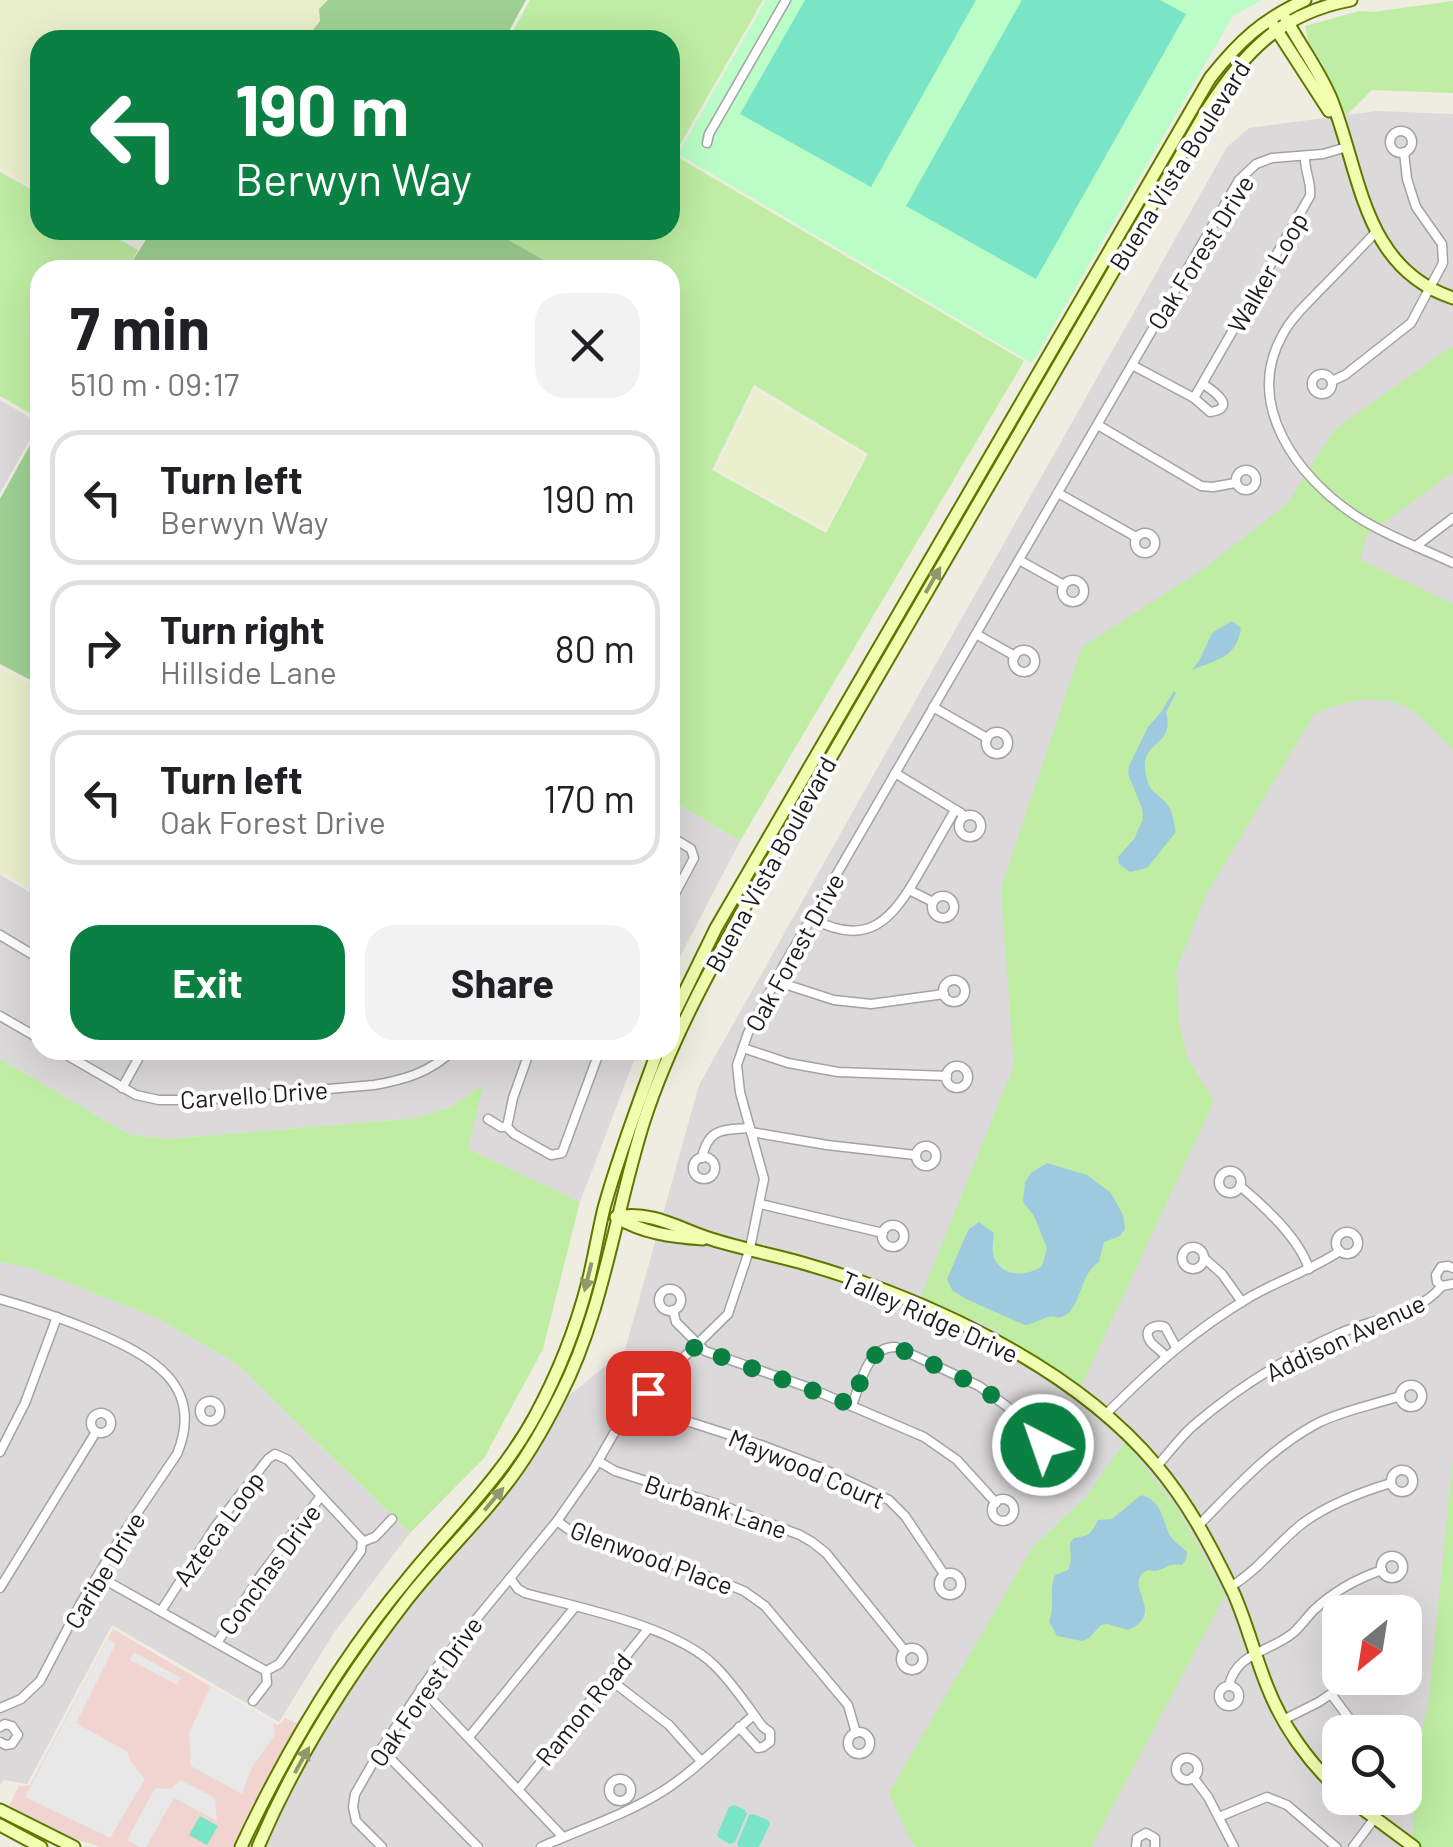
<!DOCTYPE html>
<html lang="en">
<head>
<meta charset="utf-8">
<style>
  :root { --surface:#fff; --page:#f2f2f2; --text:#202124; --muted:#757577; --line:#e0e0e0; --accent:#0b8043 }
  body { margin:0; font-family:Barlow,sans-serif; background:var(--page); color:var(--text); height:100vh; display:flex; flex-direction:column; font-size:38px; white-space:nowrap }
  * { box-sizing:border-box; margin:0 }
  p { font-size:32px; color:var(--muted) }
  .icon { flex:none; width:55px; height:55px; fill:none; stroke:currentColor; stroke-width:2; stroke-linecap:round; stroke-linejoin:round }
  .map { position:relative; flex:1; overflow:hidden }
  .drawer { position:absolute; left:30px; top:260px; width:650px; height:800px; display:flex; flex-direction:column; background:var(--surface); border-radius:30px; box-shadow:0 10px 40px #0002 }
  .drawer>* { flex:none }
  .hud { position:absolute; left:30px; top:30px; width:650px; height:210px; border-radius:30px; box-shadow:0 10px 40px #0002; background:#0b8043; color:#fff; overflow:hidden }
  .needle { width:65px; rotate:210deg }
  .buttons { position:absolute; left:1322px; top:1595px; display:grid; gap:20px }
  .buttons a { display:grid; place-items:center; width:100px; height:100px; border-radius:20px; background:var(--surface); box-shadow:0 10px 40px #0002; font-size:50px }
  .pin { position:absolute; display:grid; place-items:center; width:85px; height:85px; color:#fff; margin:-42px; border-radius:20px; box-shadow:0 5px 15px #0006 }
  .me { position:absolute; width:110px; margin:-55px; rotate:319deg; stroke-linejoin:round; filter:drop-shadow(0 0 8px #0008) }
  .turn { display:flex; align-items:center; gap:35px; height:210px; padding:0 40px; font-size:45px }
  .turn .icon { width:130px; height:130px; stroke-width:2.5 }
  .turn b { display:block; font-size:70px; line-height:85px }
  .round { display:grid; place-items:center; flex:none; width:105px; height:105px; border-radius:30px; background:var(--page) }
  .headline { display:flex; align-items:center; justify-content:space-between; height:170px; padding:0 40px }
  h1 { font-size:60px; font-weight:700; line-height:75px }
  .action { display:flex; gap:20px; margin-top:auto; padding:20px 40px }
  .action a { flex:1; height:115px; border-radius:30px; background:var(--accent); color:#fff; font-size:40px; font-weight:700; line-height:115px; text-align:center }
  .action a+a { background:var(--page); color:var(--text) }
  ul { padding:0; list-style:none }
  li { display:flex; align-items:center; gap:30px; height:135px; margin:0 20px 15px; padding:0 20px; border:5px solid var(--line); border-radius:30px }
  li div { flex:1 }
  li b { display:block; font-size:38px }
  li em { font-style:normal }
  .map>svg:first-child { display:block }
  .residential { fill:#dbd9d9; fill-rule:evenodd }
  .commercial { fill:#f1d4cf }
  .farmland { fill:#e9efcb }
  .grass { fill:#bfeda3; fill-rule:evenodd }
  .forest { fill:#9fd193 }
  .park { fill:#bafdc6 }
  .pitch { fill:#79e4c6 }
  .parking { fill:#e8e8e8 }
  .water { fill:#9ecae0 }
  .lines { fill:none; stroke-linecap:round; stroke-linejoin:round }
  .street-casing { stroke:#a3a3a3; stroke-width:11 }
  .secondary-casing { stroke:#5d7700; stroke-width:15 }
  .street { stroke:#fff; stroke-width:8 }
  .secondary { stroke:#f1feb0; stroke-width:11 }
  .oneway { fill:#91986d }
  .route { stroke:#0b8043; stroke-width:18; stroke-dasharray:0 32.4 }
  .labels { text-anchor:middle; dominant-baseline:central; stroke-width:8; stroke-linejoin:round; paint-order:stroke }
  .street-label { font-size:25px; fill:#1c1c1c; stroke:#fff }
</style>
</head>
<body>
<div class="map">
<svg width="1453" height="1847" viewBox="0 0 1453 1847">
  <rect width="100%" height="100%" fill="#efece1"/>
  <g class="residential">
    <path d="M 1377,111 L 1453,114 L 1453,1847 L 252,1847 L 304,1738 L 388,1613 L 543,1417 L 625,1350 L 699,1085 L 1227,147 L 1249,128 ZM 1340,1612 L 1405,1612 L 1405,1678 L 1340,1678 ZM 1340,1732 L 1405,1732 L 1405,1798 L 1340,1798 Z"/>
    <polygon points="0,400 39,423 0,493"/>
    <polygon points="670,799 740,841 670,976"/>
    <polygon points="0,875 40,898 40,1050 638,1050 580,1202 468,1149 482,1086 451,1107 416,1118 167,1139 128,1134 0,1059"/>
    <polygon points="0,1262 31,1268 157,1318 236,1363 410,1533 333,1634 279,1722 112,1625 27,1784 4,1780 0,1785"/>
  </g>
  <polygon class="commercial" points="113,1629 277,1725 281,1723 285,1718 298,1724 232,1847 101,1847 72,1838 9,1806 19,1786 30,1785"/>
  <g class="farmland">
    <polygon points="0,0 328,0 319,9 320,21 305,40 40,40 40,191 0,168"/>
    <polygon points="755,390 865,456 826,529 716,469"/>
    <polygon points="0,668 40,689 40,895 0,871"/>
  </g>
  <g class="grass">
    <path d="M 530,0 L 763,0 L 674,155 L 1024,361 L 740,841 L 670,799 L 670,270 L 561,270 L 491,230 L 670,230 L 670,40 L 508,40 ZM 754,385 L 868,454 L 826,533 L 712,470 Z"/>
    <polygon points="1453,1 1453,93 1372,90 1346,116 1322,63 1308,41 1305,26 1359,11 1373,12"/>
    <polygon points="0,172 40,194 40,230 103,230 138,250 127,270 40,270 40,419 0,396"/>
    <path d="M 1451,347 L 1453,347 L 1453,472 L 1366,536 L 1360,560 L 1453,604 L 1453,750 C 1439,735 1423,717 1406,707 C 1380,692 1340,702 1314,714 L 1207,893 L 1176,970 L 1179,1022 L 1188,1060 L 1214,1101 L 1081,1386 L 990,1327 L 921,1296 L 1014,1066 L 1001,888 L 1082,647 L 1202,570 L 1287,504 L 1334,430 Z"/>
    <polygon points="0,1059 128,1134 167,1139 416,1118 451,1107 483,1085 468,1149 580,1202 543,1349 484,1458 410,1533 236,1363 157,1318 31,1268 0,1262"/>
    <polygon points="1125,1442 1178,1510 1225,1595 1091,1847 916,1847 909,1837 889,1793 1032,1548 1086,1497"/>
    <polygon points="1453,1460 1453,1847 1404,1847 1413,1832 1412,1770 1428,1706"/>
  </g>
  <g class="forest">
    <polygon points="328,0 526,0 504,40 305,40 320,21 319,9"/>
    <polygon points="152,230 491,230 561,270 127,270"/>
    <polygon points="40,427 40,685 0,664 0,499"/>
  </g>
  <polygon class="park" points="766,0 1262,0 1233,16 1032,363 678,154"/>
  <g class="pitch">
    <polygon points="805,0 976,0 871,187 740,114"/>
    <polygon points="1022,0 1160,0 1186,14 1036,279 906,206"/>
    <polygon points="734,1805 745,1810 747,1814 735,1842 730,1844 719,1838 717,1835 729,1807"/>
    <polygon points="753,1814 768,1820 770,1824 759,1847 739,1847 737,1844 749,1815"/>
    <polygon points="200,1816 218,1826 207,1845 189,1835"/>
  </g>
  <g class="parking">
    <polygon points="108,1639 116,1643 76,1723 128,1752 129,1759 145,1779 110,1838 25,1797"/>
    <polygon points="134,1652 181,1678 177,1685 130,1660"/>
    <polygon points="211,1686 273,1722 275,1735 252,1767 242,1794 191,1766 189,1732"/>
    <polygon points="180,1780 215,1798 217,1821 174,1798 146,1847 139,1847 127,1840 155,1788 171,1789"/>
  </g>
  <g class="water">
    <path d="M 1232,621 L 1241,628 C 1236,659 1217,659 1192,670 L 1200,659 L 1212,633 Z"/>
    <path d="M 1174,691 L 1176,693 L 1166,712 C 1175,746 1143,740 1145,768 C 1148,797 1158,790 1170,808 C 1173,814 1174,825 1176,832 L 1147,868 L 1130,872 L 1119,864 L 1118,857 L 1134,839 L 1143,819 L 1142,808 L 1128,774 L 1129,766 L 1148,727 L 1161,712 Z"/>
    <path d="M 1047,1163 L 1087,1175 L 1111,1193 L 1123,1215 L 1125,1229 L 1120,1236 L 1104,1242 L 1099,1262 C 1079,1274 1082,1307 1064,1316 C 1055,1320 1058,1315 1048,1317 C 1040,1319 1034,1324 1025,1325 L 966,1299 L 952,1290 L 947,1279 L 966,1235 L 969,1229 L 979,1222 L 994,1233 C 993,1242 991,1252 995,1260 C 1005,1278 1028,1276 1042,1266 L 1047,1248 L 1034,1216 L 1023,1202 L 1025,1182 L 1031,1173 Z"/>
    <path d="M 1141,1495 C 1161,1500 1162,1517 1169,1534 C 1173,1541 1181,1546 1187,1552 L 1186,1560 L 1182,1565 C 1166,1563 1170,1567 1159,1570 C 1151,1573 1149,1567 1143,1573 C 1126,1588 1166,1614 1128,1630 L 1107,1624 L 1101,1625 L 1089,1638 L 1082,1641 L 1057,1636 L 1049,1621 C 1056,1606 1048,1591 1055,1575 L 1068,1570 L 1071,1560 L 1070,1543 L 1074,1538 C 1089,1536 1091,1534 1098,1520 L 1112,1519 Z"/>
  </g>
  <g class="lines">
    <g class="street-casing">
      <g id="street">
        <circle cx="1401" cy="142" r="11"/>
        <polyline points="707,143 709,134 786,0"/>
        <path d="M 1376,232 C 1357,252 1337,273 1317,293 C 1305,306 1291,318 1283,334 C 1243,404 1297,477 1356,516 C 1385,535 1421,548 1453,563"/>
        <path d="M 1132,365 L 1194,398 L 1310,196 C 1312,183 1304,170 1305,156"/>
        <circle cx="1322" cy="384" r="10"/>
        <polyline points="1332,381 1345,375 1411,323 1443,263 1442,244 1416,207 1407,179 1404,152"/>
        <path d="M 1194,398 L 1210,412 C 1238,408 1214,391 1203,384"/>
        <polyline points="1098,425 1201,486 1213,487 1235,483"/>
        <circle cx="1246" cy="480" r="10"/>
        <polyline points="1058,493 1136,537"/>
        <circle cx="1145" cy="543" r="10"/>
        <polyline points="1416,546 1453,518"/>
        <polyline points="1019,560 1064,585"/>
        <circle cx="1073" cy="591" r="11"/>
        <polyline points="976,634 1015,656"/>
        <circle cx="1024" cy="661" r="11"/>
        <polyline points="933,707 987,738"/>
        <circle cx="997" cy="743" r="11"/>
        <polyline points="895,773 961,813 963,817"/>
        <circle cx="970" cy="826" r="11"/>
        <polyline points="670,836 691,849 694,858 670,903"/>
        <polyline points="909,890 933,902"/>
        <circle cx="943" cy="907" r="11"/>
        <path d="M 811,918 C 868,949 892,920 919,873 C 931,852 943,831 955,810"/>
        <polyline points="0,935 40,959"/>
        <circle cx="954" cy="991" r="11"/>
        <polyline points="775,981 834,1000 871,1004 944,994"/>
        <polyline points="0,1016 40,1039"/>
        <polyline points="743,1048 788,1063 838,1072 947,1076"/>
        <path d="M 58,1050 L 136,1095 L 159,1100 L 202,1100 L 374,1085 C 404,1080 431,1072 453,1050"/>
        <circle cx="957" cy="1077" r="11"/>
        <polyline points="122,1088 143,1050"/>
        <polyline points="488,1119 501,1127 507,1127 514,1134 551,1155 562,1153 600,1050"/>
        <polyline points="507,1127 513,1098 530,1050"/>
        <polyline points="751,1132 827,1145 915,1155"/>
        <circle cx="926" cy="1156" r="10"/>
        <circle cx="704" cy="1168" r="11"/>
        <path d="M 702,1158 C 708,1127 724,1130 750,1128"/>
        <circle cx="1230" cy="1182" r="11"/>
        <path d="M 1240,1186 C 1265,1207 1299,1238 1309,1269"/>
        <polyline points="760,1204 883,1233"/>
        <circle cx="893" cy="1236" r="11"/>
        <circle cx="1347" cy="1243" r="11"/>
        <circle cx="1193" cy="1258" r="11"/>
        <polyline points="1204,1258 1222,1274 1242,1302"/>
        <polyline points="1453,1268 1448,1266 1441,1267 1436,1275 1437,1282 1442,1286 1453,1284"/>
        <circle cx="670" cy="1300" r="11"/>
        <path d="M 0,1299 C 32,1308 64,1319 95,1332 C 149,1355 206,1384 177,1454 L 125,1531 L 82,1601 L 40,1681 L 21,1699 L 0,1708"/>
        <polyline points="673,1310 676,1322 705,1351 807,1387 924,1437 957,1460 996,1503"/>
        <path d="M 1165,1356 C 1161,1350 1153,1346 1150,1341 C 1142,1328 1156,1324 1165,1327 L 1176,1347"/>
        <circle cx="1411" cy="1396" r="11"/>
        <polyline points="645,1396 657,1409 668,1415 761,1445 819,1467 889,1500 905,1516 944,1574"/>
        <circle cx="210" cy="1411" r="10"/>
        <path d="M 852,1405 C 861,1383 867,1346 896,1347 L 979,1386 L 1046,1435"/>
        <circle cx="101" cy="1423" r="10"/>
        <path d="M 1106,1414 C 1152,1368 1194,1330 1250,1297 C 1279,1280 1312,1270 1340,1251"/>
        <circle cx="1053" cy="1442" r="11"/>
        <polyline points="0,1452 25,1403 57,1317"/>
        <polyline points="598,1461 615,1471 726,1507 800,1535 812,1542 826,1553 905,1651"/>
        <path d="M 1157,1466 C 1169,1453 1180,1437 1194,1425 C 1237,1388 1285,1358 1338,1334 C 1373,1318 1416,1317 1442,1286"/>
        <circle cx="1402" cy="1481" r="11"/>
        <circle cx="1003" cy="1510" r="11"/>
        <polyline points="557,1521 571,1531 697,1572 744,1591 765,1606 848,1705 856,1733"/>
        <path d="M 1199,1525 C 1235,1488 1272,1447 1318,1423 C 1344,1410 1373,1405 1400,1396"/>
        <polyline points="362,1542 375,1537 392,1519"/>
        <circle cx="1392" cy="1567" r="11"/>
        <circle cx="950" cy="1584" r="11"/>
        <polyline points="98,1576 266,1671 279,1664 361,1551 362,1540 288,1460 275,1454 268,1459 215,1527 161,1611"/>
        <path d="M 510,1578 L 518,1589 L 525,1593 C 580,1608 674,1626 714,1665 C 733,1683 747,1706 763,1727 L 770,1732 L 770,1742 L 763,1747 L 758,1748 L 739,1727"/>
        <path d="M 1230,1587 C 1259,1570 1277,1543 1303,1523 C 1329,1504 1361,1492 1391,1483"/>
        <polyline points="0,1588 96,1432"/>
        <polyline points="217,1643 261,1575 321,1496"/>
        <circle cx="912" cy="1659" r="11"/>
        <polyline points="608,1678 669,1725 701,1761"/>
        <path d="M 1229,1685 C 1237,1652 1270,1652 1293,1633 C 1301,1626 1307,1617 1314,1610 C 1334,1591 1356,1579 1382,1570"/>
        <circle cx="1229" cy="1696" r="10"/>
        <polyline points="421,1688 563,1837"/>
        <polyline points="1331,1694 1357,1729"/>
        <polyline points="253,1701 267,1683 266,1671"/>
        <polyline points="1283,1720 1319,1702 1354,1678"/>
        <polyline points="0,1727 5,1724 12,1726 18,1735 12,1744 6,1745 0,1742"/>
        <polyline points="1354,1732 1364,1726 1373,1732"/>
        <circle cx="859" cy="1743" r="11"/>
        <polyline points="469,1737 575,1607"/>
        <polyline points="381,1749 478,1847"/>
        <circle cx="1187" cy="1769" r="11"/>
        <polyline points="1193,1777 1208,1797 1234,1847"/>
        <circle cx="620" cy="1790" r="11"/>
        <polyline points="519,1789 648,1629"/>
        <polyline points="1219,1817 1267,1797 1287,1805 1336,1847"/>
        <polyline points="382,1847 356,1821 353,1807 355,1794 381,1749 432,1673 557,1521 594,1468 624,1416 728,1314 750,1248 764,1179 740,1092 737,1065 748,1033 784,965 1239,180 1256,164 1272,158 1323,154 1347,147"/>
        <path d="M 541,1847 C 581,1829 625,1815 663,1791 C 696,1770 724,1740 754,1715"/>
        <polyline points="1136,1847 1137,1838 1146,1833 1155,1838 1155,1847"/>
        <polyline points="1353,1847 1374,1819"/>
      </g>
    </g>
    <g class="secondary-casing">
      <g id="secondary">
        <path d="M 1286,19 C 1301,47 1320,71 1332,101 C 1361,175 1363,268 1453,298"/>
        <polyline points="1274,26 1329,111"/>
        <path d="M 670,1022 L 716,928 L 1210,78 C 1239,41 1262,20 1305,0"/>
        <path d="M 616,1217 C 643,1233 671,1237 703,1239"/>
        <path d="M 617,1217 C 651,1210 680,1229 711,1239 C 739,1248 770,1254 799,1262 C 923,1297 1072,1365 1156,1465 C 1189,1504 1212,1548 1234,1594 C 1247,1624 1255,1656 1267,1686 C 1282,1725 1309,1763 1340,1791"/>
        <polyline points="1348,1798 1414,1847"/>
        <polyline points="0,1810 74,1847"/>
        <polyline points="0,1825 41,1847"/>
        <path d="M 241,1847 C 286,1751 341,1658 409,1577 C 452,1524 502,1477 535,1416 C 558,1374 576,1328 588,1282 C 594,1258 598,1233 604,1208 C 619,1154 639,1102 658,1050"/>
        <path d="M 258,1847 C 295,1760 348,1676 406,1601 C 435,1563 470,1530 500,1492 C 524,1463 543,1430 560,1396 C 604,1310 615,1212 644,1121 C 672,1035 718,955 762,876 L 1207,110 C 1244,52 1281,13 1351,0"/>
      </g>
    </g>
    <use href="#street" class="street"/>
    <use href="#secondary" class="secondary"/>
  </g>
  <defs><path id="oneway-solid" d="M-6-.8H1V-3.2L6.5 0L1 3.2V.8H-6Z" transform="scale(2.5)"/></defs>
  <g class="oneway">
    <use href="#oneway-solid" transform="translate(933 580) rotate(-60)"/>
    <use href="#oneway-solid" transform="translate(588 1277) rotate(104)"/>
    <use href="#oneway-solid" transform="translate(494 1499) rotate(-50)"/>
    <use href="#oneway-solid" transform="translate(302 1760) rotate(-61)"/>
  </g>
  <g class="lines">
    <path class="route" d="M 648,1393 L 698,1344 L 705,1350 L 719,1356 L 852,1405 C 861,1383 867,1346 896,1347 L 979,1386 L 1046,1435 L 1043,1445"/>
  </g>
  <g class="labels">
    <g class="street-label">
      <text transform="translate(1179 165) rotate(-58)">Buena Vista Boulevard</text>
      <text transform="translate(1200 252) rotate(-58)">Oak Forest Drive</text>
      <text transform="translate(1267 272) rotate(-60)">Walker Loop</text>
      <text transform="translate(770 864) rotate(-61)">Buena Vista Boulevard</text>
      <text transform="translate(794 952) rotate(-61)">Oak Forest Drive</text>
      <text transform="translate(254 1094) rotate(-4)">Carvello Drive</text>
      <text transform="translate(930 1316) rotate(24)">Talley Ridge Drive</text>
      <text transform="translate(1345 1337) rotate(-25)">Addison Avenue</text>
      <text transform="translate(807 1468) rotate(23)">Maywood Court</text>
      <text transform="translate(716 1506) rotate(19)">Burbank Lane</text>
      <text transform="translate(218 1528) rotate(-54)">Azteca Loop</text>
      <text transform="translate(652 1557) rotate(20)">Glenwood Place</text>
      <text transform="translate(269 1569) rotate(-54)">Conchas Drive</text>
      <text transform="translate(104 1570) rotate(-59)">Caribe Drive</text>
      <text transform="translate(425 1691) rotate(-55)">Oak Forest Drive</text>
      <text transform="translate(583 1709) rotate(-51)">Ramon Road</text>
    </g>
  </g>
</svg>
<div class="buttons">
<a><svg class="needle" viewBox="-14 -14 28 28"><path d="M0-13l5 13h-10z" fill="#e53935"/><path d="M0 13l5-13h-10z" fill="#757577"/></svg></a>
<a><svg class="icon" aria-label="search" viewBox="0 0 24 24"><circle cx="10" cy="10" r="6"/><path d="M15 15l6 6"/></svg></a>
</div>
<div class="pin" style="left:648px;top:1393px;background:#d93025"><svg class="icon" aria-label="arrive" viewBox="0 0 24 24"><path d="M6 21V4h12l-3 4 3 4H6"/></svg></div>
<svg class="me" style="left:1043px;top:1445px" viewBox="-20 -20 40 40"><circle r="17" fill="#0b8043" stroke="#fff" stroke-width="3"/><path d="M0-11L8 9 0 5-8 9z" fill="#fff"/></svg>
<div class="hud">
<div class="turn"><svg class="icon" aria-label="left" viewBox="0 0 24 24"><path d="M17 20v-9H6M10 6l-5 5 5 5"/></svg><div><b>190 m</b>Berwyn Way</div></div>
</div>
<section class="drawer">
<div class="headline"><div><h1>7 min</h1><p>510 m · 09:17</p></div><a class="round"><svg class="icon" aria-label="close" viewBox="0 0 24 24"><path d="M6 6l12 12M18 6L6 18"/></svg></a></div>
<ul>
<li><svg class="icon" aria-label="left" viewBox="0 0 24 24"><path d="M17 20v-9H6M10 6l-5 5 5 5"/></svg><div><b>Turn left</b><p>Berwyn Way</p></div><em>190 m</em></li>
<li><svg class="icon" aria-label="right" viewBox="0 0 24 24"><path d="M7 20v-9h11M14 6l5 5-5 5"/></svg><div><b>Turn right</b><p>Hillside Lane</p></div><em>80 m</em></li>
<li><svg class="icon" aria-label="left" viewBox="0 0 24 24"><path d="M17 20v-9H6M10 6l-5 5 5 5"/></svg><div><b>Turn left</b><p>Oak Forest Drive</p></div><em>170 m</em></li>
</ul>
<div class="action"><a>Exit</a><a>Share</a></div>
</section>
</div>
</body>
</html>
